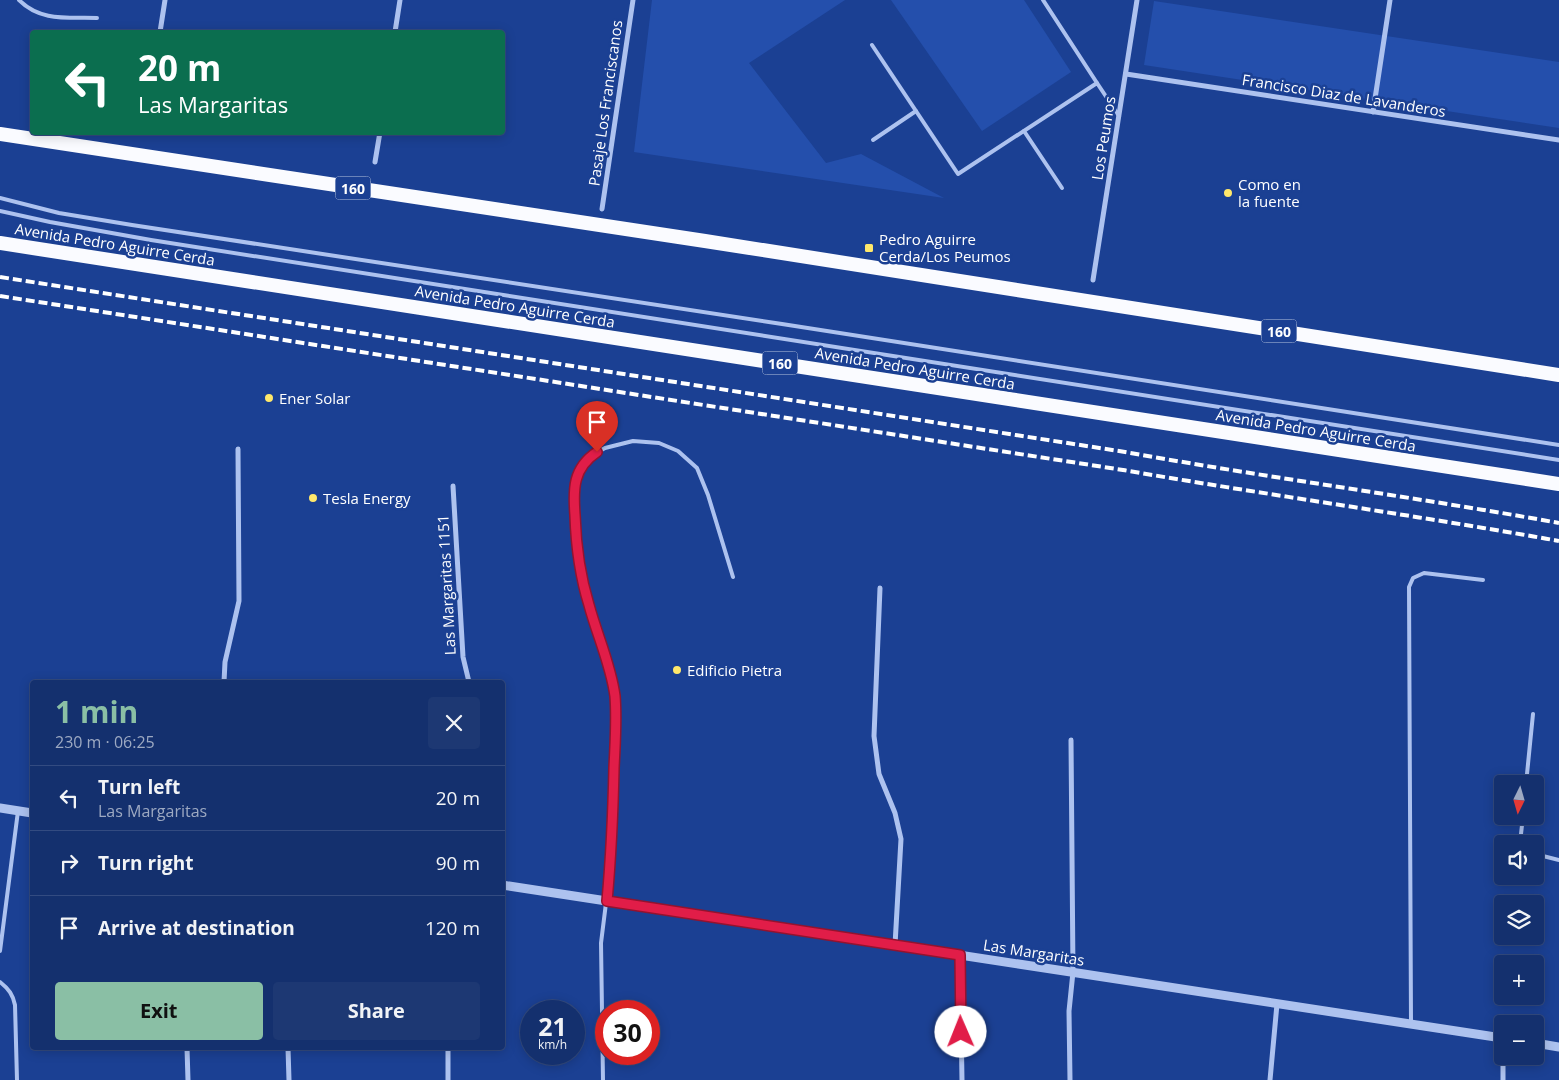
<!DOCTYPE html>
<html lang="en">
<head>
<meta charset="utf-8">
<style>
  :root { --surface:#14306e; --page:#1d3873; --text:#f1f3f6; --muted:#9da9c2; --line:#334b81; --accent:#8abfa5 }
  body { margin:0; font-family:"Open Sans",sans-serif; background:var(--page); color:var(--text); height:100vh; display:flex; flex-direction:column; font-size:19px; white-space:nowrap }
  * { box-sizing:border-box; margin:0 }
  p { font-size:16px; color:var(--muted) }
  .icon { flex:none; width:28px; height:28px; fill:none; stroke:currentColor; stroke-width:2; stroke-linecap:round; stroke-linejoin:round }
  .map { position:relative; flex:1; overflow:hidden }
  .details { position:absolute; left:30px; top:680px; width:475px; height:370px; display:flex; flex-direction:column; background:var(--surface); border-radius:5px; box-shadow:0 2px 12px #0003,0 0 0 1px var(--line) }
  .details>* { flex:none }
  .guide { position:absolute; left:30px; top:30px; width:475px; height:105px; border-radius:5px; box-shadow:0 2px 12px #0003,0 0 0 1px var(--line); background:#0b6e4f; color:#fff; overflow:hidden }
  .needle { width:32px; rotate:185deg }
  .fabs { position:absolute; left:1494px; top:775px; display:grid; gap:10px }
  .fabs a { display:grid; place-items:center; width:50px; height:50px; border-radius:5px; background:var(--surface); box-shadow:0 2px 12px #0003,0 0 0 1px var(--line); font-size:25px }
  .speed { position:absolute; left:520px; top:1000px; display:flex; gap:10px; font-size:25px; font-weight:700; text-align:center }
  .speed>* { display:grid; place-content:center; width:65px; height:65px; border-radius:50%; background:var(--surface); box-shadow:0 2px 12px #0003,0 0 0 1px var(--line); line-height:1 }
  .speed small { font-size:12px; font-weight:400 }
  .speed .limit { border:8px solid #d22; background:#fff; color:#111 }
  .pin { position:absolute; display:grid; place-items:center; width:42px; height:42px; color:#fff; margin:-51px -21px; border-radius:50% 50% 50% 0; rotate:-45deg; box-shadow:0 0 5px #0007 }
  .pin .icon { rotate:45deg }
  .me { position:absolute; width:55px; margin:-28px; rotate:359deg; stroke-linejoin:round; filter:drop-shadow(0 0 4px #0008) }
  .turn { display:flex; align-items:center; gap:18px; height:105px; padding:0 25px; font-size:22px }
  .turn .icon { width:65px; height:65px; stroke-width:2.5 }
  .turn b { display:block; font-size:35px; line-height:42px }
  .round { display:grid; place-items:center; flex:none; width:52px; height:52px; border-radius:5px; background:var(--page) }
  .head { display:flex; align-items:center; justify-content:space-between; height:85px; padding:0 25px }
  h1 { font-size:30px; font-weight:700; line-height:38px; color:var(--accent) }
  .cta { display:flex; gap:10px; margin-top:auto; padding:10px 25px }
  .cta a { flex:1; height:58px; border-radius:5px; background:var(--accent); color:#111; font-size:20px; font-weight:700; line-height:58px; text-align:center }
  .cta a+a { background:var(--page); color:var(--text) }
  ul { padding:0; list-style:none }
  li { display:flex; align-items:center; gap:15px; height:65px; padding:0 25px; border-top:1px solid var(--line) }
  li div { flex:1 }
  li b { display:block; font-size:19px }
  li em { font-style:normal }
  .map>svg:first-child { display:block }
  .green { fill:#244fac }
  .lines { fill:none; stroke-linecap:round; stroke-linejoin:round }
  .service { stroke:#adc2ef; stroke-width:4 }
  .minor { stroke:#adc2ef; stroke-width:5 }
  .tertiary { stroke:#adc2ef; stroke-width:9 }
  .trunk { stroke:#fafbff; stroke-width:14 }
  .rail { stroke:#fff; stroke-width:4; stroke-dasharray:9 4; stroke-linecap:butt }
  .route-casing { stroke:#92132f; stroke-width:12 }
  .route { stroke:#e11d48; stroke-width:9 }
  .poi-dot { fill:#ffe86b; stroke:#1b4093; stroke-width:2 }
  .labels { text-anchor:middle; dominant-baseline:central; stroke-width:5; stroke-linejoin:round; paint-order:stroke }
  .shield { fill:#1b4093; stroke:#bbc6df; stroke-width:1 }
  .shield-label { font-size:14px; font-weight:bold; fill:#fff }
  .street-label { font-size:15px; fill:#fff; stroke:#1b4093 }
  .poi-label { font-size:15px; fill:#fff; stroke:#1b4093; text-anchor:start }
</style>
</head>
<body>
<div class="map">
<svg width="1559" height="1080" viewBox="0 0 1559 1080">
  <rect width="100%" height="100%" fill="#1b4093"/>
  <g class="green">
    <polygon points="652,0 845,0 749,63 826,163 861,154 944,198 634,152"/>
    <polygon points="891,0 1024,0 1071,72 982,131"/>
    <polygon points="1154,1 1559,62 1559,128 1144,65"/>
  </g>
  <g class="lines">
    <g class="service">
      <path d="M 19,0 C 41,22 68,17 97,18"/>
      <polyline points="1043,0 1097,83"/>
      <polyline points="872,45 958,174 1097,83 1119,116"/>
      <polyline points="1024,131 1062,188"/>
      <polyline points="873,140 916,111"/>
      <polyline points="0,198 59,213 132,225 782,324 1559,445"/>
      <polyline points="0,211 50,222 151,240 1559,460"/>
      <polyline points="1526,784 1533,714"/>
      <polyline points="1523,816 1521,834 1524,844"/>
      <polyline points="1535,854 1559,860"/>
      <polyline points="0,951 18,811"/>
      <path d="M 0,982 C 9,989 13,995 15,1005 L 17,1080"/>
      <polyline points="1411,1022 1409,587 1413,578 1424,573 1483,580"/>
      <polyline points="603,1080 601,943 612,855 615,711 612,682 589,605 582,578 576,540 574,492 578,472 584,464 591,456 605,448 633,441 659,443 678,451 697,468 708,495 733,577"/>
    </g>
    <g class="minor">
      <polyline points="160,32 165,0"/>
      <polyline points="395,32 400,0"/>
      <polyline points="1126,74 1559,140"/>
      <polyline points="1373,112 1390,0"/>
      <polyline points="375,162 380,132"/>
      <polyline points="602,209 633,0"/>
      <polyline points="1093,280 1137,0"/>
      <polyline points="453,486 463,657 469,682"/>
      <polyline points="880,588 874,736 879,774 895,813 901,839 895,945"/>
      <polyline points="224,682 225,662 239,601 238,449"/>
      <polyline points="960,955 962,1080"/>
      <polyline points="1502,1038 1502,1051"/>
      <polyline points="187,1048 188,1080"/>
      <polyline points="288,1048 289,1080"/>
      <polyline points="448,1048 448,1080"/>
      <polyline points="1503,1056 1503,1080"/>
      <polyline points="1070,1080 1069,1011 1073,972 1071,740"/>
      <polyline points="1270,1080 1277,1004"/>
    </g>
    <g class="tertiary">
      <polyline points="0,808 32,813"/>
      <polyline points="502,885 1502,1038"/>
      <polyline points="1535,1043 1559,1047"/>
    </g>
    <g class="trunk">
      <polyline points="0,134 705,241 1559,375"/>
      <polyline points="0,243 1559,484"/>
    </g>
    <g class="rail">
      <path d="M 0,277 L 1125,452 C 1270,478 1415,497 1559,523"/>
      <path d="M 0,296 L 1123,470 C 1268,495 1414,515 1559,541"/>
    </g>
  </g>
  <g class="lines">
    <g class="route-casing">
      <path id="route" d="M 597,452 C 573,468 573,489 575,515 C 576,546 580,576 589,605 C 597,635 611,665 615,696 C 617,720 615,744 614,768 C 613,813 611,857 607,901 L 960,955 L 961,1032"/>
    </g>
    <use href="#route" class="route"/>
  </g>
  <g class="poi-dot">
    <circle cx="1228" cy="193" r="5"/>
    <rect x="864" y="243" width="10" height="10" rx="2.5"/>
    <circle cx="269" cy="398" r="5"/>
    <circle cx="313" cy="498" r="5"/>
    <circle cx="677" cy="670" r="5"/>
  </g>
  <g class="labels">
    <g class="shield">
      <rect x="335.5" y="176.5" width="35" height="23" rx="4"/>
      <rect x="1261.5" y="319.5" width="35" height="23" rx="4"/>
      <rect x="762.5" y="351.5" width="35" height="23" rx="4"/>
    </g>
    <g class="shield-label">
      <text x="353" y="188">160</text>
      <text x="1279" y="331">160</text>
      <text x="780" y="363">160</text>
    </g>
    <g class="street-label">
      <text transform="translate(1344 95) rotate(9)">Francisco Diaz de Lavanderos</text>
      <text transform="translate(605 103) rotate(-82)">Pasaje Los Franciscanos</text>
      <text transform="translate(1103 138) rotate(-81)">Los Peumos</text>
      <text transform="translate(115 244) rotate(9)">Avenida Pedro Aguirre Cerda</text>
      <text transform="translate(515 306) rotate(9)">Avenida Pedro Aguirre Cerda</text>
      <text transform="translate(915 368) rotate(9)">Avenida Pedro Aguirre Cerda</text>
      <text transform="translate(1316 430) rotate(9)">Avenida Pedro Aguirre Cerda</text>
      <text transform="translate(446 585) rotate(-93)">Las Margaritas 1151</text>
      <text transform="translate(1034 952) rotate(9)">Las Margaritas</text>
    </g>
    <g class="poi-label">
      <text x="1238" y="184">Como en<tspan x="1238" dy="17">la fuente</tspan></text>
      <text x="879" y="239">Pedro Aguirre<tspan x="879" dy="17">Cerda/Los Peumos</tspan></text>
      <text x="279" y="398">Ener Solar</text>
      <text x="323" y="498">Tesla Energy</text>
      <text x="687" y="670">Edificio Pietra</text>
    </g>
  </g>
</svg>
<div class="fabs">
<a><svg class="needle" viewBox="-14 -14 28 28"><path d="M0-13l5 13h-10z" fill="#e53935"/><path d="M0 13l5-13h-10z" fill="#9da9c2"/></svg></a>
<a><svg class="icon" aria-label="sound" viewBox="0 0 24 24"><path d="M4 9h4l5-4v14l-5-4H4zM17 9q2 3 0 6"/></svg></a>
<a><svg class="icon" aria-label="layers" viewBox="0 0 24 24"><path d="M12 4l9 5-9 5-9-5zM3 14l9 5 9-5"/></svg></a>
<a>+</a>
<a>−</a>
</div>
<div class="speed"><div>21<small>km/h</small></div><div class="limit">30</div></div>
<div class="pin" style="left:597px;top:452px;background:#d93025"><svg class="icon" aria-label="arrive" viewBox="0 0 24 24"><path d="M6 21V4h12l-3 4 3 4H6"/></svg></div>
<svg class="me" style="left:961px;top:1032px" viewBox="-20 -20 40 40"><circle r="19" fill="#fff"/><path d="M0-13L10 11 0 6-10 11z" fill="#e11d48"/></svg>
<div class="guide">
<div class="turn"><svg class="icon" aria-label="left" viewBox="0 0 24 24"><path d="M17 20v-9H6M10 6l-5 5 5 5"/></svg><div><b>20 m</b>Las Margaritas</div></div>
</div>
<section class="details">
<div class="head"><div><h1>1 min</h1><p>230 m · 06:25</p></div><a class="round"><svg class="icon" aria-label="close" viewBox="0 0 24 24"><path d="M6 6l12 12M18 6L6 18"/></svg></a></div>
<ul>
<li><svg class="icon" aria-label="left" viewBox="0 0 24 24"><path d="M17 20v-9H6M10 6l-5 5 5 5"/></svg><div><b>Turn left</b><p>Las Margaritas</p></div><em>20 m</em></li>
<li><svg class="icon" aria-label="right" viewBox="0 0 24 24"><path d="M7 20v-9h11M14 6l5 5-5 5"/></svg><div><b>Turn right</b></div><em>90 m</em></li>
<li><svg class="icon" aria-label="arrive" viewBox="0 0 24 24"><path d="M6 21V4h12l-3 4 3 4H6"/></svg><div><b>Arrive at destination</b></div><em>120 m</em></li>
</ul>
<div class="cta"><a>Exit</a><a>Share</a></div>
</section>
</div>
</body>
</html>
